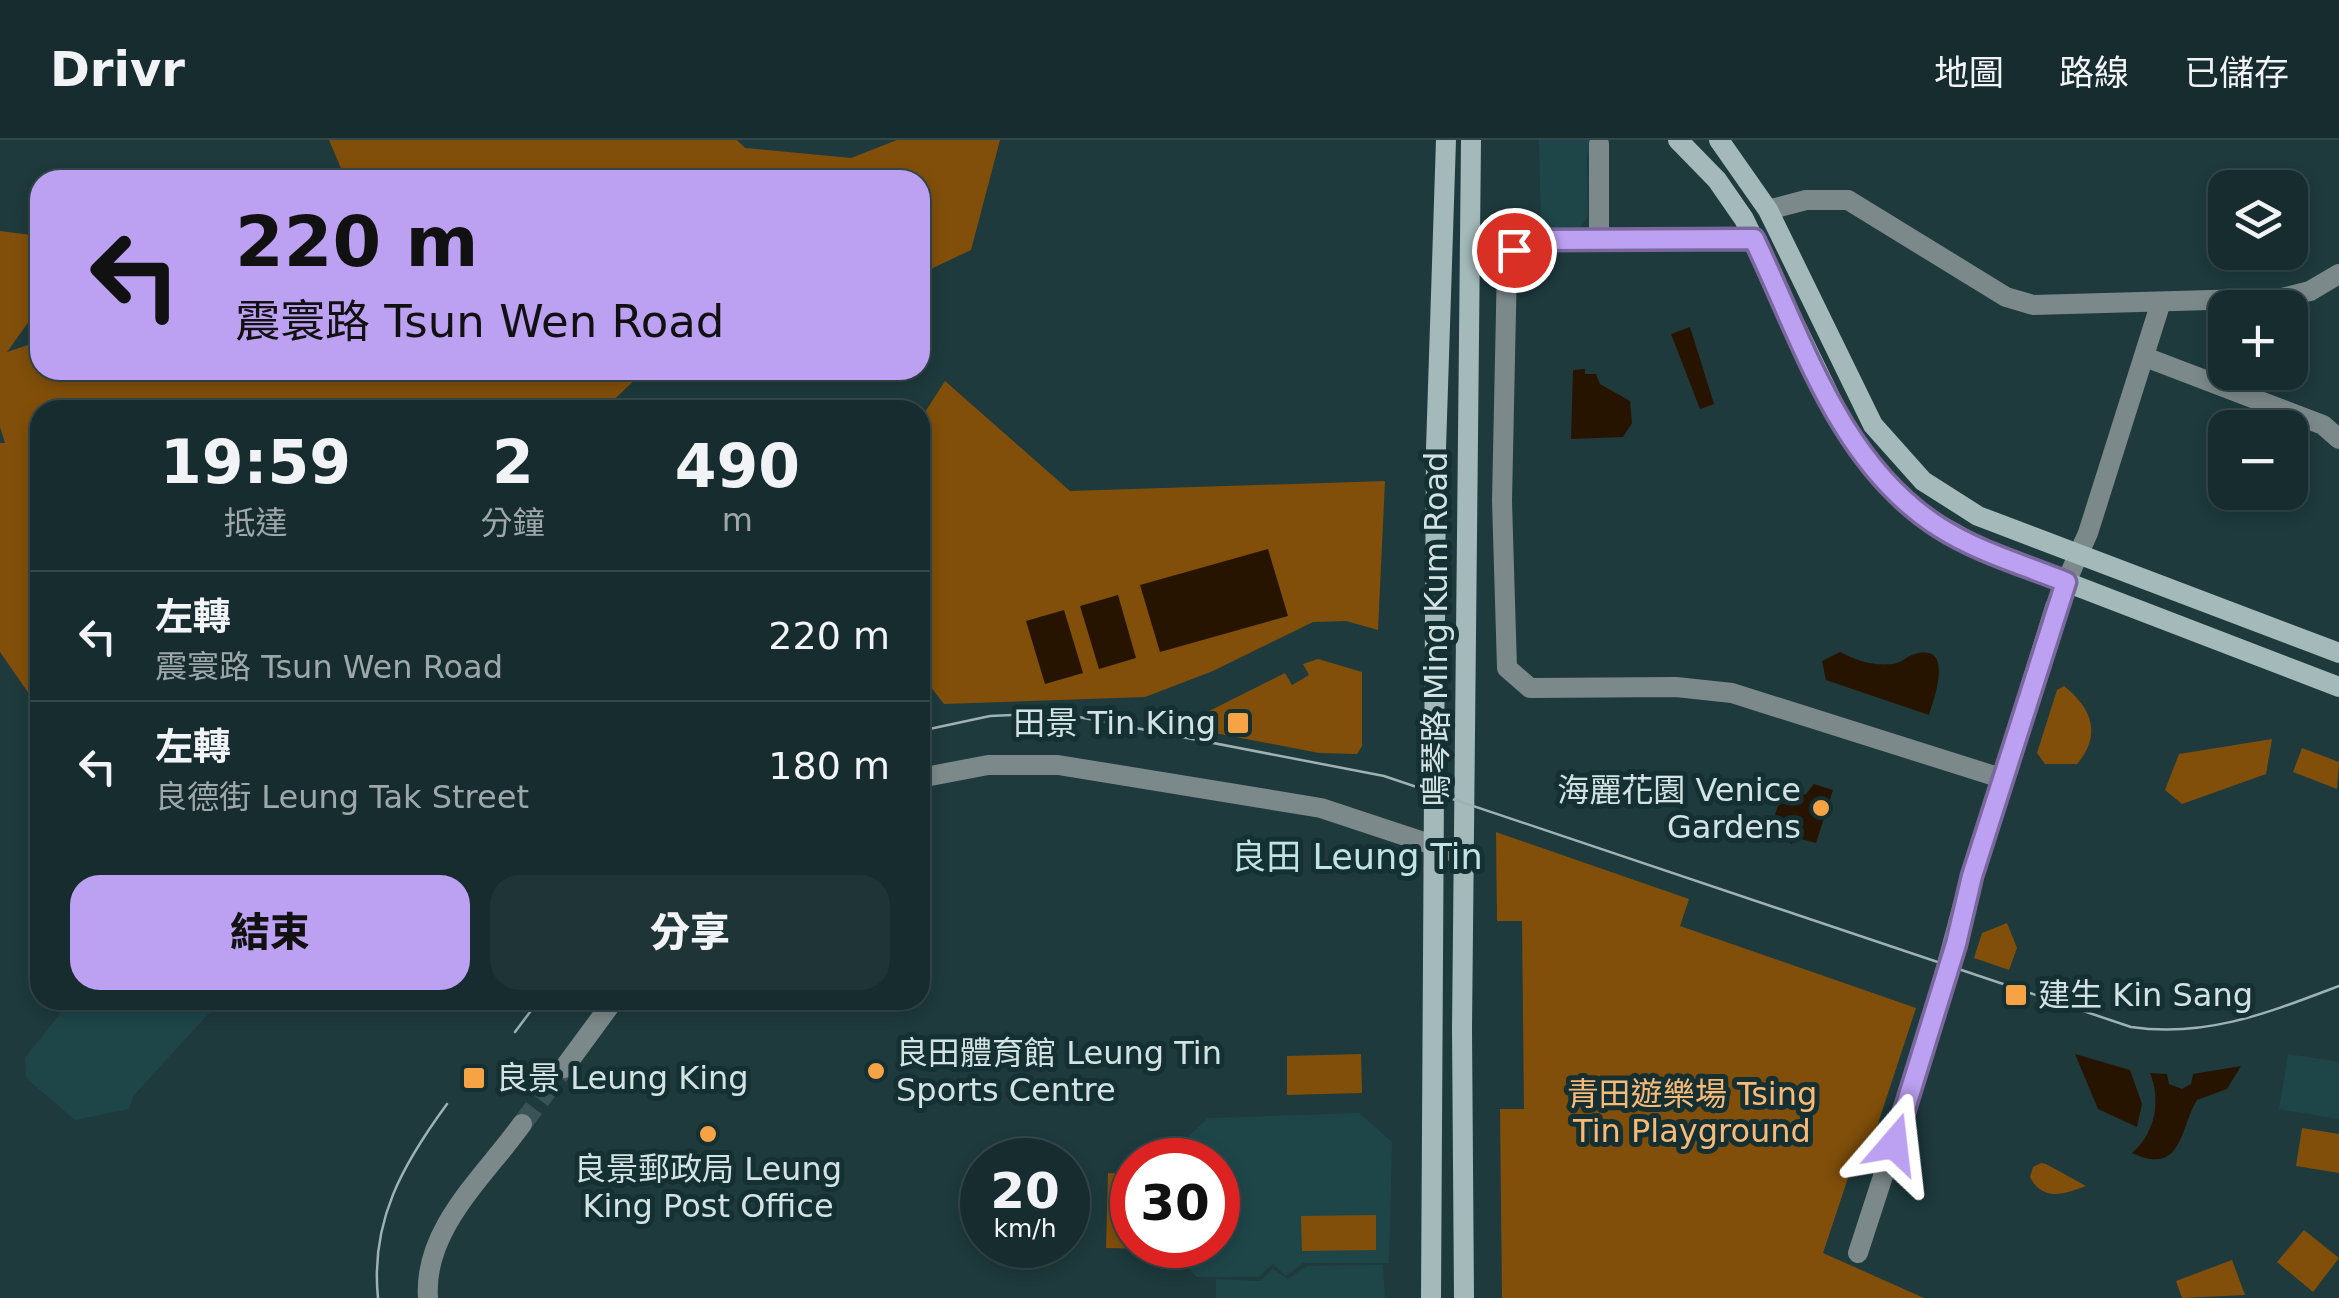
<!DOCTYPE html>
<html lang="zh-TW">
<head>
<meta charset="utf-8">
<style>
  :root { --surface:#162c2e; --page:#1f3436; --text:#f1f3f6; --muted:#9ea7aa; --line:#35484a; --accent:#bca0f2 }
  body { margin:0; font-family:"DejaVu Sans","Noto Sans TC",sans-serif; background:var(--page); color:var(--text); height:100vh; display:flex; flex-direction:column; font-size:38px; white-space:nowrap }
  * { box-sizing:border-box; margin:0 }
  p { font-size:32px; color:var(--muted) }
  .icon { flex:none; width:55px; height:55px; fill:none; stroke:currentColor; stroke-width:2; stroke-linecap:round; stroke-linejoin:round }
  .map { position:relative; flex:1; overflow:hidden }
  .panel { position:absolute; left:30px; top:260px; width:900px; height:610px; display:flex; flex-direction:column; background:var(--surface); border-radius:30px; box-shadow:0 5px 15px #0003,0 0 0 2px var(--line) }
  .panel>* { flex:none }
  .hud { position:absolute; left:30px; top:30px; width:900px; height:210px; border-radius:30px; box-shadow:0 5px 15px #0003,0 0 0 2px var(--line); background:#bca0f2; color:#111; overflow:hidden }
  .fabs { position:absolute; left:2208px; top:30px; display:grid; gap:20px }
  .fabs a { display:grid; place-items:center; width:100px; height:100px; border-radius:20px; background:var(--surface); box-shadow:0 5px 15px #0003,0 0 0 2px var(--line); font-size:50px }
  .speed { position:absolute; left:960px; top:998px; display:flex; gap:20px; font-size:50px; font-weight:700; text-align:center }
  .speed>* { display:grid; place-content:center; width:130px; height:130px; border-radius:50%; background:var(--surface); box-shadow:0 5px 15px #0003,0 0 0 2px var(--line); line-height:1 }
  .speed small { font-size:25px; font-weight:400 }
  .speed .limit { border:15px solid #d22; background:#fff; color:#111 }
  .pin { position:absolute; display:grid; place-items:center; width:85px; height:85px; color:#fff; margin:-42px; border:5px solid #fff; border-radius:50%; box-shadow:0 2px 10px #0007 }
  .me { position:absolute; width:110px; margin:-55px; rotate:17deg; stroke-linejoin:round; filter:drop-shadow(0 0 8px #0008) }
  .turn { display:flex; align-items:center; gap:35px; height:210px; padding:0 40px; font-size:45px }
  .turn .icon { width:130px; height:130px; stroke-width:2.5 }
  .turn b { display:block; font-size:70px; line-height:85px }
  .eta { display:flex; justify-content:space-evenly; align-items:center; height:170px; text-align:center }
  .eta b { font-size:60px; font-weight:800; line-height:70px }
  .cta { display:flex; gap:20px; margin-top:auto; padding:20px 40px }
  .cta a { flex:1; height:115px; border-radius:30px; background:var(--accent); color:#111; font-size:40px; font-weight:800; line-height:115px; text-align:center }
  .cta a+a { background:var(--page); color:var(--text) }
  ul { padding:0; list-style:none }
  li { display:flex; align-items:center; gap:30px; height:130px; padding:0 40px; border-top:2px solid var(--line) }
  li div { flex:1 }
  li b { display:block; font-size:38px }
  li em { font-style:normal }
  header { display:flex; align-items:center; gap:60px; box-sizing:border-box; height:140px; padding:0 50px; background:var(--surface); border-bottom:2px solid var(--line) }
  header strong { font-size:48px }
  nav { display:flex; gap:55px; margin-inline-start:auto; font-size:35px }
  .map>svg:first-child { display:block }
  .built { fill:#1e4649 }
  .green { fill:#814f0a }
  .water { fill:#261401 }
  .lines { fill:none; stroke-linecap:round; stroke-linejoin:round }
  .tertiary-tunnel { stroke:#395356; stroke-width:20; stroke-dasharray:20 10; stroke-linecap:butt }
  .minor { stroke:#7c898a; stroke-width:20 }
  .tertiary { stroke:#7c898a; stroke-width:20 }
  .secondary { stroke:#a3b9ba; stroke-width:20 }
  .tram { stroke:#9eb1b3; stroke-width:2.5 }
  .route-casing { stroke:#7a689d; stroke-width:25 }
  .route { stroke:#bca0f2; stroke-width:18 }
  .poi-dot { fill:#f5a345; stroke:#143033; stroke-width:4 }
  .labels { text-anchor:middle; dominant-baseline:central; stroke-width:10; stroke-linejoin:round; paint-order:stroke }
  .street-label { font-size:32px; fill:#d3e3e4; stroke:#143033 }
  .poi-label { font-size:32px; fill:#d3e3e4; stroke:#143033; text-anchor:start }
  .park-label { font-size:32px; fill:#faba77; stroke:#143033 }
  .neighbourhood-label { font-size:35px; fill:#c2e3e5; stroke:#143033 }
</style>
</head>
<body>
<header>
<strong>Drivr</strong>
<nav><a>地圖</a><a>路線</a><a>已儲存</a></nav>
</header>
<div class="map">
<svg width="2339" height="1158" viewBox="0 0 2339 1158">
  <rect width="100%" height="100%" fill="#1e3a3d"/>
  <g class="built">
    <polygon points="1539,0 1592,0 1587,16 1588,76 1579,89 1541,90"/>
    <polygon points="71,860 221,860 134,955 129,969 75,980 26,938 25,918"/>
    <polygon points="2288,914 2339,922 2339,979 2279,969"/>
    <polygon points="1359,973 1392,1002 1389,1123 1303,1123 1286,1136 1273,1124 1258,1137 1197,1137 1180,1122 1180,1105 1218,1105 1218,1020 1180,1020 1179,1005 1208,978"/>
    <polygon points="1383,1125 1385,1158 1216,1158 1216,1139 1260,1141 1273,1129 1288,1139 1307,1126"/>
  </g>
  <g class="green">
    <polygon points="329,0 737,0 745,8 851,18 897,0 1000,0 971,110 920,134 920,40 346,40"/>
    <polygon points="0,91 40,96 40,166 7,212 40,201 40,230 652,230 639,236 603,270 40,270 40,556 34,561 0,512 0,303 5,303 0,287"/>
    <polygon points="945,241 1070,351 1385,341 1378,490 1346,481 1313,482 1213,531 1145,557 944,564 920,533 920,280"/>
    <polygon points="1318,519 1362,532 1362,606 1357,614 1319,613 1179,586 1285,533 1292,545 1309,535 1303,524"/>
    <path d="M 2064,546 C 2092,568 2102,595 2077,624 L 2045,624 L 2037,613 L 2057,550 Z"/>
    <polygon points="2272,599 2266,634 2182,664 2165,650 2179,614"/>
    <polygon points="2302,608 2339,622 2337,649 2293,632"/>
    <polygon points="1496,692 1689,759 1680,786 1916,868 1868,1014 1857,1011 1823,1113 1924,1158 1502,1158 1500,969 1524,969 1522,781 1497,781"/>
    <polygon points="2007,783 2017,808 2009,830 1974,818 1982,793"/>
    <polygon points="1361,914 1362,953 1287,955 1287,916"/>
    <polygon points="2302,988 2339,994 2339,1033 2296,1026"/>
    <path d="M 2041,1023 L 2046,1024 L 2086,1046 C 2064,1054 2043,1062 2030,1037 L 2033,1027 Z"/>
    <polygon points="1108,1033 1132,1034 1132,1105 1144,1105 1144,1109 1106,1108"/>
    <polygon points="1376,1075 1376,1110 1302,1111 1301,1076"/>
    <polygon points="2304,1090 2339,1118 2313,1152 2277,1122"/>
    <polygon points="2232,1120 2245,1155 2182,1158 2176,1141"/>
  </g>
  <g class="water">
    <polygon points="1690,187 1714,264 1700,269 1671,194"/>
    <polygon points="1585,229 1585,234 1596,234 1600,244 1630,261 1632,283 1623,297 1571,299 1573,230"/>
    <polygon points="1268,409 1288,476 1160,512 1140,445"/>
    <polygon points="1118,455 1136,518 1099,529 1080,466"/>
    <polygon points="1064,470 1083,533 1045,544 1026,481"/>
    <path d="M 1840,512 C 1858,521 1872,526 1893,524 C 1902,523 1906,516 1915,514 C 1955,503 1934,559 1929,575 L 1826,540 L 1822,521 Z"/>
    <polygon points="1814,644 1833,650 1816,703 1801,699 1791,704 1785,694 1770,689 1779,663 1806,654"/>
    <polygon points="2075,914 2130,930 2142,964 2137,987 2098,969"/>
    <path d="M 2241,926 L 2227,949 L 2197,960 C 2180,987 2183,1037 2132,1013 C 2156,992 2161,960 2150,933 L 2167,934 L 2169,944 L 2182,949 L 2191,944 L 2193,934 Z"/>
  </g>
  <g class="lines">
    <polyline class="tertiary-tunnel" points="522,984 564,928"/>
    <g class="minor">
      <polyline points="1599,4 1599,99"/>
      <polyline points="1768,70 1806,60 1848,60 2006,157 2033,165 2282,158 2310,151 2339,134"/>
      <polyline points="1755,99 1539,99 1514,111 1507,123 1502,361 1507,528 1530,548 1676,547 1732,553 2001,638"/>
      <polyline points="2145,217 2323,285 2339,299"/>
      <polyline points="1858,1113 1925,907 1962,768 2055,467 2088,393 2160,165"/>
    </g>
    <g class="tertiary">
      <polyline points="920,638 988,625 1058,625 1321,668 1466,716"/>
      <polyline points="564,928 614,860"/>
      <path d="M 428,1158 C 423,1089 485,1036 522,984"/>
    </g>
    <g class="secondary">
      <polyline points="1678,0 1717,40 1744,79 1850,298 1881,339 1920,374 1988,412 2339,547"/>
      <polyline points="1719,0 1768,70 1873,285 1923,341 1978,376 2339,513"/>
      <polyline points="1431,1158 1436,309 1446,0"/>
      <polyline points="1464,1158 1462,889 1471,0"/>
    </g>
    <g class="tram">
      <path d="M 920,591 L 990,576 L 1058,573 L 1384,636 L 2131,887 C 2207,898 2270,872 2339,846"/>
      <polyline points="515,892 539,860"/>
      <path d="M 378,1158 C 370,1081 403,1024 447,964"/>
    </g>
  </g>
  <g class="lines">
    <g class="route-casing">
      <path id="route" d="M 1514,110 L 1539,100 L 1754,99 C 1803,201 1839,323 1939,387 C 1978,412 2024,425 2066,442 L 1972,736 L 1956,804 L 1894,1004"/>
    </g>
    <use href="#route" class="route"/>
  </g>
  <g class="poi-dot">
    <rect x="1226" y="571" width="24" height="24" rx="5"/>
    <circle cx="1821" cy="668" r="10"/>
    <rect x="2004" y="843" width="24" height="24" rx="5"/>
    <circle cx="876" cy="931" r="10"/>
    <rect x="462" y="926" width="24" height="24" rx="5"/>
    <circle cx="708" cy="994" r="10"/>
  </g>
  <g class="labels">
    <g class="street-label">
      <text transform="translate(1436 489) rotate(-90)">鳴琴路 Ming Kum Road</text>
    </g>
    <g class="poi-label">
      <text x="1216" y="583" text-anchor="end">田景 Tin King</text>
      <text x="1801" y="650" text-anchor="end">海麗花園 Venice<tspan x="1801" dy="37">Gardens</tspan></text>
      <text x="2038" y="855">建生 Kin Sang</text>
      <text x="896" y="913">良田體育館 Leung Tin<tspan x="896" dy="37">Sports Centre</tspan></text>
      <text x="496" y="938">良景 Leung King</text>
      <text x="708" y="1029" text-anchor="middle">良景郵政局 Leung<tspan x="708" dy="37">King Post Office</tspan></text>
    </g>
    <g class="park-label">
      <text x="1692" y="954">青田遊樂場 Tsing<tspan x="1692" dy="37">Tin Playground</tspan></text>
    </g>
    <g class="neighbourhood-label">
      <text x="1357" y="717">良田 Leung Tin</text>
    </g>
  </g>
</svg>
<div class="fabs">
<a><svg class="icon" aria-label="layers" viewBox="0 0 24 24"><path d="M12 4l9 5-9 5-9-5zM3 14l9 5 9-5"/></svg></a>
<a>+</a>
<a>−</a>
</div>
<div class="speed"><div>20<small>km/h</small></div><div class="limit">30</div></div>
<div class="pin" style="left:1514px;top:110px;background:#d93025"><svg class="icon" aria-label="arrive" viewBox="0 0 24 24"><path d="M6 21V4h12l-3 4 3 4H6"/></svg></div>
<svg class="me" style="left:1894px;top:1004px" viewBox="-20 -20 40 40"><path d="M0-17L14 15 0 8-14 15z" fill="#bca0f2" stroke="#fff" stroke-width="4"/></svg>
<div class="hud">
<div class="turn"><svg class="icon" aria-label="left" viewBox="0 0 24 24"><path d="M17 20v-9H6M10 6l-5 5 5 5"/></svg><div><b>220 m</b>震寰路 Tsun Wen Road</div></div>
</div>
<section class="panel">
<div class="eta">
<div><b>19:59</b><p>抵達</p></div>
<div><b>2</b><p>分鐘</p></div>
<div><b>490</b><p>m</p></div>
</div>
<ul>
<li><svg class="icon" aria-label="left" viewBox="0 0 24 24"><path d="M17 20v-9H6M10 6l-5 5 5 5"/></svg><div><b>左轉</b><p>震寰路 Tsun Wen Road</p></div><em>220 m</em></li>
<li><svg class="icon" aria-label="left" viewBox="0 0 24 24"><path d="M17 20v-9H6M10 6l-5 5 5 5"/></svg><div><b>左轉</b><p>良德街 Leung Tak Street</p></div><em>180 m</em></li>
</ul>
<div class="cta"><a>結束</a><a>分享</a></div>
</section>
</div>
</body>
</html>
